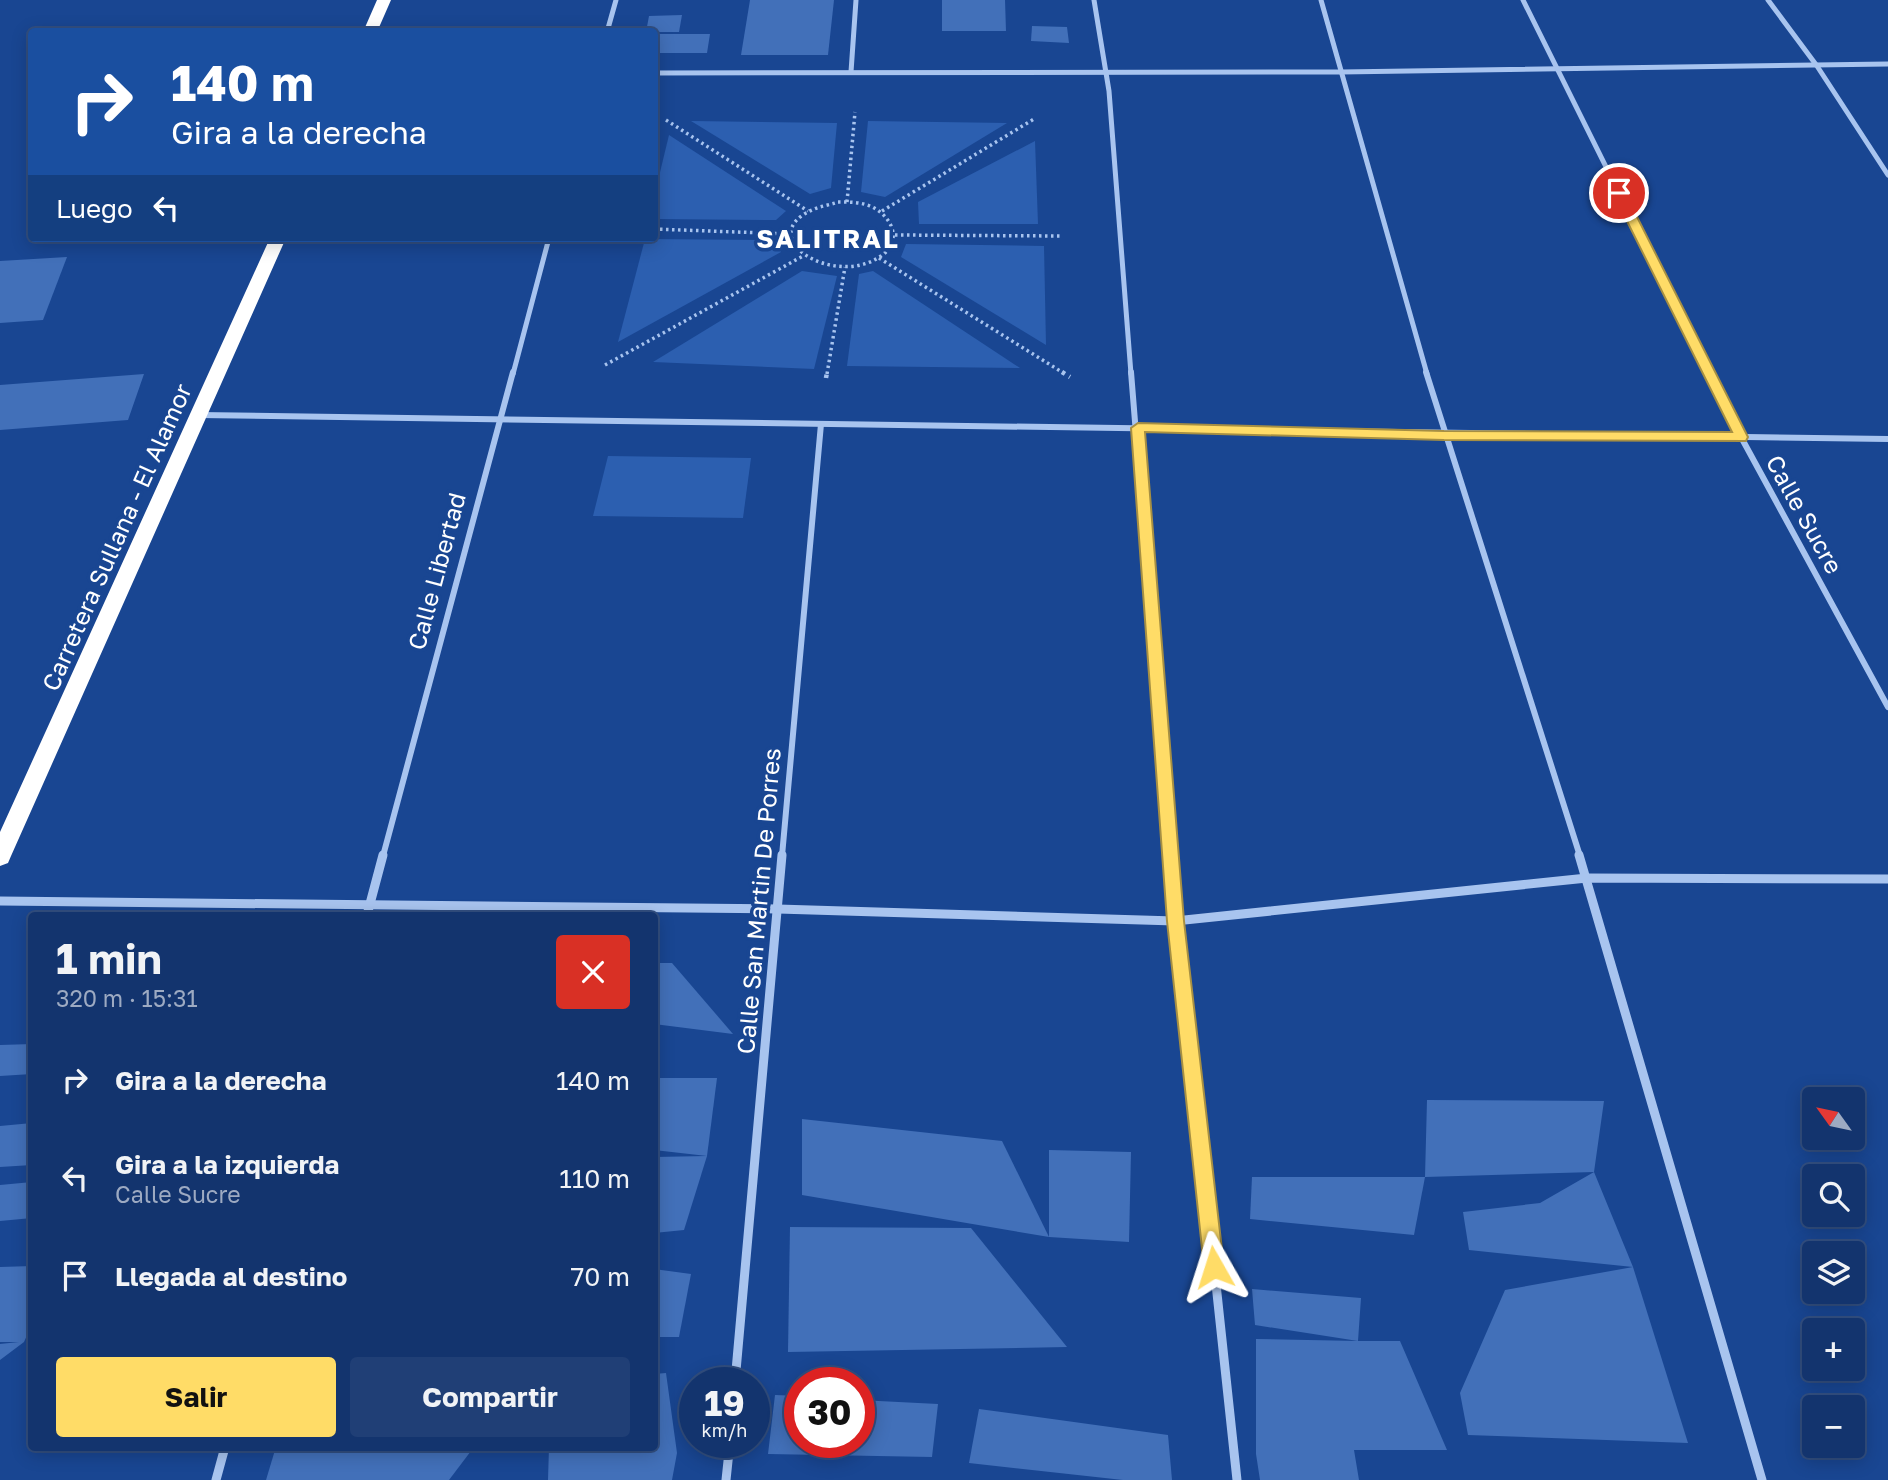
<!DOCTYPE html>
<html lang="es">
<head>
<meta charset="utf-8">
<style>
  :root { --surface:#13346e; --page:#203f76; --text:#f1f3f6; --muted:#9daac2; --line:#324f81; --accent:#ffdc67 }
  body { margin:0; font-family:"Golos Text",sans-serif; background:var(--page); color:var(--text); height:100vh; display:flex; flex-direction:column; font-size:26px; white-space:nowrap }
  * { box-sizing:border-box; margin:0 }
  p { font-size:23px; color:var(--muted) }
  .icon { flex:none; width:38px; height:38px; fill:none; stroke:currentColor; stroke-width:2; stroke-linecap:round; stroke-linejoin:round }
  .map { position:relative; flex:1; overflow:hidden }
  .details { position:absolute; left:28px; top:912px; width:630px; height:539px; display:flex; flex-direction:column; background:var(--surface); border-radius:7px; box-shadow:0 4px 18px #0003,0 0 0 2px var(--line) }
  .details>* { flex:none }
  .banner { position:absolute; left:28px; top:28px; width:630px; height:214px; border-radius:7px; box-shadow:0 4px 18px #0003,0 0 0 2px var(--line); background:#1a4fa0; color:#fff; overflow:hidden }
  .needle { width:46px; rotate:303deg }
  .tools { position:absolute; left:1802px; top:1087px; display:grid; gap:14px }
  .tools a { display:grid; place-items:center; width:63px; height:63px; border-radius:7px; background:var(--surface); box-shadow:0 4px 18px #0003,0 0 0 2px var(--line); font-size:35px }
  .speed { position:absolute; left:679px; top:1367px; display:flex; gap:14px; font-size:35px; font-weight:700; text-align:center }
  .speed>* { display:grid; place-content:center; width:91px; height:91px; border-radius:50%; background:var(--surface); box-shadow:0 4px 18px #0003,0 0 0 2px var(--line); line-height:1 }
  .speed small { font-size:18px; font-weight:400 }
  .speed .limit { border:10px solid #d22; background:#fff; color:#111 }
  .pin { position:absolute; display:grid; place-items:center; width:60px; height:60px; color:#fff; margin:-30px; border:4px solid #fff; border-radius:50%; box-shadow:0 2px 7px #0007 }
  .me { position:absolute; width:77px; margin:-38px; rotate:354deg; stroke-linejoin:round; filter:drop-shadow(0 0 5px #0008) }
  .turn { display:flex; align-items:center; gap:24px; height:147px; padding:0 28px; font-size:32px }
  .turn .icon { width:91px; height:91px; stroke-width:2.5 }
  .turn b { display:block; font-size:49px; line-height:60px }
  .then { display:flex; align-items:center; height:66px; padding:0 28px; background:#0003; gap:14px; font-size:26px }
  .round { display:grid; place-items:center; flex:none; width:74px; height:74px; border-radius:7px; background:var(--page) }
  .summary { display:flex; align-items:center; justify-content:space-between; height:119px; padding:0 28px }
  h1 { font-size:42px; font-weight:700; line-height:52px }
  .cta { display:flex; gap:14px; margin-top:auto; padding:14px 28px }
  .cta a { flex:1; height:80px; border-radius:7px; background:var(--accent); color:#111; font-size:28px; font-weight:700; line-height:80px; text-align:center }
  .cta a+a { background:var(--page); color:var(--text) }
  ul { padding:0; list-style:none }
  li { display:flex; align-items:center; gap:21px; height:98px; padding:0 28px }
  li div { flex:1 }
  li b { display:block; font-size:26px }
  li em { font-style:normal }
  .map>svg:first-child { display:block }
  .green { fill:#2c5fb0 }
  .building { fill:#4270b9 }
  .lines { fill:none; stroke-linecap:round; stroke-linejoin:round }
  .path-far1 { stroke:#a8c4ef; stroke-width:3.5; stroke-dasharray:2.5 3.5; stroke-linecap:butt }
  .path { stroke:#a8c4ef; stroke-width:4.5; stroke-dasharray:3.5 5; stroke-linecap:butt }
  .street-far2 { stroke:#a8c4ef; stroke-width:5 }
  .street-far1 { stroke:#a8c4ef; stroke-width:6 }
  .street { stroke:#a8c4ef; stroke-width:9 }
  .highway { fill:#fff; fill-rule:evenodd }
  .route { fill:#ffdc67; stroke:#a68f43; stroke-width:2 }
  .labels { text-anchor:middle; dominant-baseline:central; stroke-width:7; stroke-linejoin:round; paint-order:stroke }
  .street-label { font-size:24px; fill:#fff; stroke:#194692 }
  .far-district-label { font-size:26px; font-weight:bold; letter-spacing:2px; fill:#fff; stroke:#194692 }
</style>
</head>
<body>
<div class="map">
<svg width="1888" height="1480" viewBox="0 0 1888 1480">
  <rect width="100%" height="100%" fill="#194692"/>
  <g class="green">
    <polygon points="691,121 837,123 831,188 810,194"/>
    <polygon points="868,121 1007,123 885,197 861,192"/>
    <polygon points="669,135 786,211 776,220 655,219 655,193"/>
    <polygon points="1035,141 1038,224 919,224 918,202"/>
    <polygon points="645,239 775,240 781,252 618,342"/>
    <polygon points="906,244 1044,246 1046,345 901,257"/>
    <polygon points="802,271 837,276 814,369 653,362"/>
    <polygon points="873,271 1020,368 847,366 859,274"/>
    <polygon points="608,456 751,458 743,518 593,516"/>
  </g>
  <g class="building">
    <polygon points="750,0 834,0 828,55 741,55"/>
    <polygon points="942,0 1005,0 1006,31 942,31"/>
    <polygon points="682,15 679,32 646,32 649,16"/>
    <polygon points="1032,26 1067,27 1069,43 1031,41"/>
    <polygon points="654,34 710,34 707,53 654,53"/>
    <polygon points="67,257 43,320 0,323 0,261"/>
    <polygon points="144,374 128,420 0,430 0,385"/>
    <polygon points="654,963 672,963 733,1034 654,1024"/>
    <polygon points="32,1044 32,1074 0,1076 0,1045"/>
    <polygon points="654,1078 717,1078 707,1156 654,1150"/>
    <polygon points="1427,1100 1604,1101 1594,1172 1633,1267 1688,1443 1468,1435 1460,1393 1505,1290 1633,1267 1469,1250 1463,1212 1540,1203 1594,1172 1425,1177"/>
    <polygon points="802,1119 1002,1141 1049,1237 802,1195"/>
    <polygon points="32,1123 32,1165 0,1167 0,1126"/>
    <polygon points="1049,1150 1131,1152 1129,1242 1049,1237"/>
    <polygon points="707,1156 684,1230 654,1233 654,1157"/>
    <polygon points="1252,1177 1425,1177 1414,1235 1250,1219"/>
    <polygon points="32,1182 32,1218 0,1221 0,1185"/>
    <polygon points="790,1227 971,1228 1067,1347 788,1352"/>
    <polygon points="32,1266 32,1324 24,1342 0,1360 0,1344 19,1342 0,1342 0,1267"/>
    <polygon points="654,1269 691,1274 679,1337 654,1337"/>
    <polygon points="1252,1289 1361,1298 1358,1341 1400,1341 1447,1450 1354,1450 1359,1480 1260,1480 1256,1454 1256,1339 1358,1341 1255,1325"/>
    <polygon points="666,1373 677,1453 672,1480 548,1480 549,1447 654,1447 654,1374"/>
    <polygon points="775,1395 800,1396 800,1442 859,1442 859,1400 938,1404 932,1457 768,1454"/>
    <polygon points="979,1409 1168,1435 1172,1480 1123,1480 969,1463"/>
    <polygon points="296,1447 474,1447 449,1480 266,1480 275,1450"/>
  </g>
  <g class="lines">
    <g class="path-far1">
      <polyline points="666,120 808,211"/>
      <path d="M 838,202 C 849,202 860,202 870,206 C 891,215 904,240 881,256 C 834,289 752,237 812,210 C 820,206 830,205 838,202 Z"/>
      <polyline points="847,202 855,112"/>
      <polyline points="882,211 1034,119"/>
      <polyline points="654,229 791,234"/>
      <polyline points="895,235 1061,236"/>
      <polyline points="879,258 1065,374"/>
      <polyline points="605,365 803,256"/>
      <polyline points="827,374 845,267"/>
    </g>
    <g class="path">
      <polyline points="1062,372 1070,377"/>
      <polyline points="826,378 827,372"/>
    </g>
    <g class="street-far2">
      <polyline points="1094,0 1109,91 1131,374"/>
      <polyline points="1321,0 1427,374"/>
      <polyline points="1523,0 1709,374"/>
      <polyline points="1768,0 1817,66 1888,175"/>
      <polyline points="607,32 616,0"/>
      <polyline points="851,72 856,0"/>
      <polyline points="654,73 1341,72 1888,64"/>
      <polyline points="513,374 549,238"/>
    </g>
    <g class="street-far1">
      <polyline points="1131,372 1170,856"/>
      <polyline points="1426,372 1580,856"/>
      <polyline points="1709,372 1741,437 1888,707"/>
      <polyline points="199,415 1888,439"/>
      <polyline points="383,856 513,372"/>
      <polyline points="782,856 821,424"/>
    </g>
    <g class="street">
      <polyline points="1170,855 1237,1480"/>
      <polyline points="1579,855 1762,1480"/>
      <polyline points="0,901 778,909 1175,921 1587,878 1888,879"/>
      <polyline points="367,915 383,855"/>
      <polyline points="735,1382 782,855"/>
      <polyline points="216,1480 225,1447"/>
      <polyline points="726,1480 730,1442"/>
    </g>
    <g class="highway">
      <polygon points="377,0 391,0 377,32 363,32"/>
      <polygon points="270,238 286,238 11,856 8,863 0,866 0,832"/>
    </g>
  </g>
  <polygon class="route" points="1619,189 1625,193 1748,437 1746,441 1444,440 1145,432 1184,921 1224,1267 1221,1274 1214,1277 1207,1274 1204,1267 1167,921 1131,428 1138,423 1444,431 1732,432 1613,193"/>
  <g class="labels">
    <g class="street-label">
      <text transform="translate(1805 514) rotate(61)">Calle Sucre</text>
      <text transform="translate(116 537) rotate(-66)">Carretera Sullana - El Alamor</text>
      <text transform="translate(436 571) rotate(-75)">Calle Libertad</text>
      <text transform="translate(758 901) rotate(-85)">Calle San Martin De Porres</text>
    </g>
    <g class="far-district-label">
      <text x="828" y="238">SALITRAL</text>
    </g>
  </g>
</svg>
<div class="tools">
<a><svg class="needle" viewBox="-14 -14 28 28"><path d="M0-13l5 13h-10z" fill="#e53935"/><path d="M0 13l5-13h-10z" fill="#9daac2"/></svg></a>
<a><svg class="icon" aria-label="search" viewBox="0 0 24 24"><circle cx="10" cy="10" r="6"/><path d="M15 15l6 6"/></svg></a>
<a><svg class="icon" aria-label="layers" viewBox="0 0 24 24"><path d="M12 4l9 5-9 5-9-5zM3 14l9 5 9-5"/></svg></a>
<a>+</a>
<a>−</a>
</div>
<div class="speed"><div>19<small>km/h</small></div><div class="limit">30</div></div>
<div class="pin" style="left:1619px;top:193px;background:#d93025"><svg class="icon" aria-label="arrive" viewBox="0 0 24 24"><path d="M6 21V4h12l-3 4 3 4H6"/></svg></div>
<svg class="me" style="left:1214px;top:1267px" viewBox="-20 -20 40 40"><path d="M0-17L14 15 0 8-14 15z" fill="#ffdc67" stroke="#fff" stroke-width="4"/></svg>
<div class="banner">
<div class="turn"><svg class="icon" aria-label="right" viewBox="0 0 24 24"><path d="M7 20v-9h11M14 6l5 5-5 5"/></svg><div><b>140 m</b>Gira a la derecha</div></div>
<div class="then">Luego<svg class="icon" aria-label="left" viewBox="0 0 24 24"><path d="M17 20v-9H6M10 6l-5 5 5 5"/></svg></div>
</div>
<section class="details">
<div class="summary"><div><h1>1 min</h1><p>320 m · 15:31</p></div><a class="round" style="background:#d93025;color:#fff"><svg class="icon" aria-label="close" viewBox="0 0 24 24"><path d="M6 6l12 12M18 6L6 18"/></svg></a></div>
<ul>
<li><svg class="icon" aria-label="right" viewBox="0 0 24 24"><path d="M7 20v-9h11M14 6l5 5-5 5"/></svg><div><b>Gira a la derecha</b></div><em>140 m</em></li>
<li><svg class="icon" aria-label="left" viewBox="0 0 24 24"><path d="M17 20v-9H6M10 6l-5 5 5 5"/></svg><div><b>Gira a la izquierda</b><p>Calle Sucre</p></div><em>110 m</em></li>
<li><svg class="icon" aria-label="arrive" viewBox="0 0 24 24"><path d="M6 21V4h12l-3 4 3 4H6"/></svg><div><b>Llegada al destino</b></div><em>70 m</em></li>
</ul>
<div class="cta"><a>Salir</a><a>Compartir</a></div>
</section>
</div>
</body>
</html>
